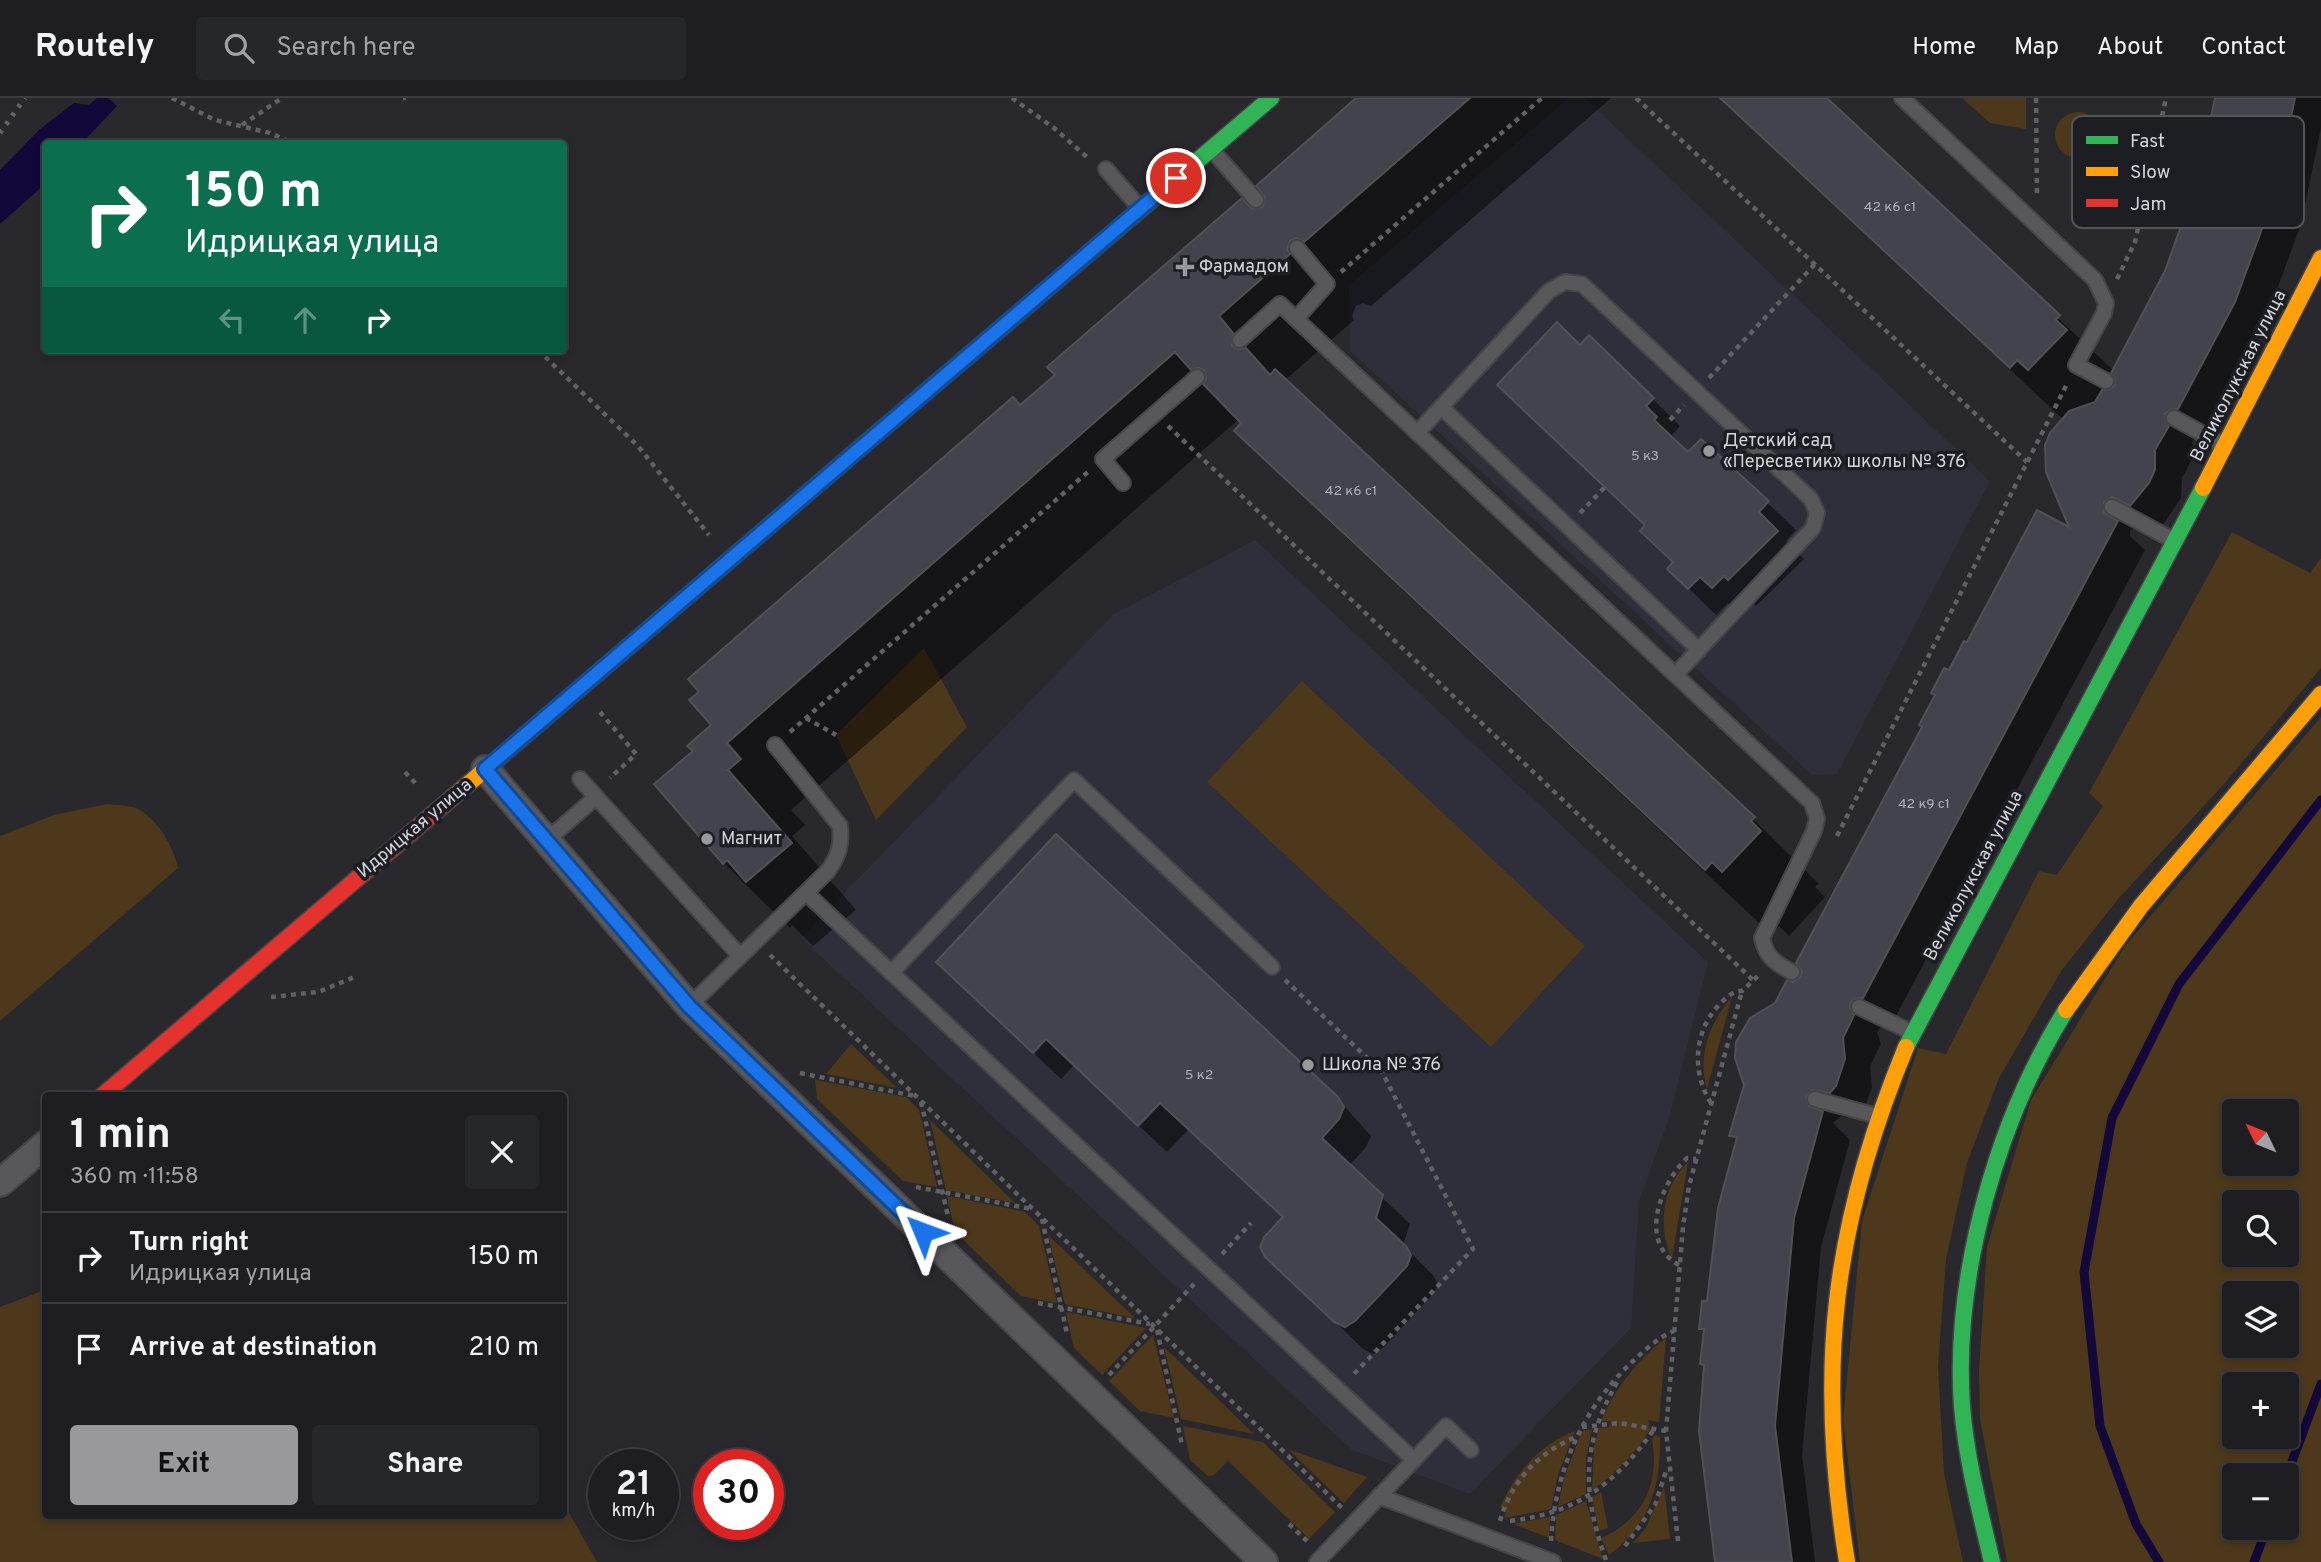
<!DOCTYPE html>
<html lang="en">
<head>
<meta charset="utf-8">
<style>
  :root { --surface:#1e1e22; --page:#26272a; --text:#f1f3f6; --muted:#a1a2a5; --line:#3c3c40; --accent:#98989d }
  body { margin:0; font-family:Overpass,sans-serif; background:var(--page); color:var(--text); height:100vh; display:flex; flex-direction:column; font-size:26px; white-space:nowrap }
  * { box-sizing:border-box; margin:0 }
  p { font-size:23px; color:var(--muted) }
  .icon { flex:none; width:38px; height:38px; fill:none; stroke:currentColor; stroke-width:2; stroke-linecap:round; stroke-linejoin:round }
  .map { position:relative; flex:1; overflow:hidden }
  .sheet { position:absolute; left:42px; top:994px; width:525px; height:427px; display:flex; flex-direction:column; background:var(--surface); border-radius:7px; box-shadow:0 4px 10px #0003,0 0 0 2px var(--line) }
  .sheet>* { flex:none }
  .guide { position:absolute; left:42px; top:42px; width:525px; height:214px; border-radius:7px; box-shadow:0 4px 10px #0003,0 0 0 2px var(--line); background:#0b6e4f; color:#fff; overflow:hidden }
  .needle { width:46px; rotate:313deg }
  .fabs { position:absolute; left:2222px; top:1001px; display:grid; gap:14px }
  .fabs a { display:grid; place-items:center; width:77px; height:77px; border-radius:7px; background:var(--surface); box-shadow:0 4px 10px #0003,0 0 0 2px var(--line); font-size:35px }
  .speed { position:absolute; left:588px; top:1351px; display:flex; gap:14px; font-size:35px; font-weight:700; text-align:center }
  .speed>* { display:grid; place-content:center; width:91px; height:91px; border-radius:50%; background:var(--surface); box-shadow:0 4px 10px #0003,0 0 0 2px var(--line); line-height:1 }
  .speed small { font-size:18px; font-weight:400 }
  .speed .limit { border:10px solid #d22; background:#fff; color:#111 }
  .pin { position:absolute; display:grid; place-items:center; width:60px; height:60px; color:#fff; margin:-30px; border:4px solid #fff; border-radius:50%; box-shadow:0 2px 7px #0007 }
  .me { position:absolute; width:77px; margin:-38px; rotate:314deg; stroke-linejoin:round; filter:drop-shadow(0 0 5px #0008) }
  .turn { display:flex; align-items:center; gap:24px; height:147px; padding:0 28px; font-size:32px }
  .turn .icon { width:91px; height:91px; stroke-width:2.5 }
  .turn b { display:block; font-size:49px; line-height:60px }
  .lanes { display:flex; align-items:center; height:66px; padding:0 28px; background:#0003; justify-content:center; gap:35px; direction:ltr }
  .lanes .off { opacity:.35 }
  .round { display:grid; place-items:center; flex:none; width:74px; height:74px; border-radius:7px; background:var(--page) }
  .head { display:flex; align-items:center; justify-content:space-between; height:119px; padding:0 28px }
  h1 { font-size:42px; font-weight:700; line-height:52px }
  .button { display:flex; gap:14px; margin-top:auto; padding:14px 28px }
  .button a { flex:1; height:80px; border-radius:7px; background:var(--accent); color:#111; font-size:28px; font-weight:700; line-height:80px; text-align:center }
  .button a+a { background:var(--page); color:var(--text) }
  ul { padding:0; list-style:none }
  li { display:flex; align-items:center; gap:21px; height:91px; padding:0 28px; border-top:2px solid var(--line) }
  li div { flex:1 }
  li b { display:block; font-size:26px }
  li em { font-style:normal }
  header { display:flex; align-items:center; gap:42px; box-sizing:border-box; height:98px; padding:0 35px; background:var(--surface); border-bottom:2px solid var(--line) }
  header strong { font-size:33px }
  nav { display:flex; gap:38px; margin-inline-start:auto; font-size:24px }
  .search { width:490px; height:63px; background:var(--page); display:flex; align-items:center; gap:18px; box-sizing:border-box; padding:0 24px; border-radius:7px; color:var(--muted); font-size:26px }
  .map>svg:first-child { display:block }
  .built { fill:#2e2f3a }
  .green { fill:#4e381b; fill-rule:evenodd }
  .water { fill:#120839 }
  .shadow { fill:#0007 }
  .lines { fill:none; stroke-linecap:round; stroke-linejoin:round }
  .stream { stroke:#120839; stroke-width:9 }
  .building { fill:#43434e; stroke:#515154; stroke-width:2 }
  .lane-casing { stroke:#444548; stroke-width:18 }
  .street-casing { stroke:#444548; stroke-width:30 }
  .fast-casing { stroke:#444548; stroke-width:19 }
  .slow-casing { stroke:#444548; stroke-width:19 }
  .jam-casing { stroke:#444548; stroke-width:19 }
  .path { stroke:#616164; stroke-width:4.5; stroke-dasharray:5 5; stroke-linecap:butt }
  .lane { stroke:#58585a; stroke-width:14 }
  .street { stroke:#58585a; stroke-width:26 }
  .fast { stroke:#30b455; stroke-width:16 }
  .slow { stroke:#ff9f0a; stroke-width:16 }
  .jam { stroke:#e5322d; stroke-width:16 }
  .rail { stroke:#636466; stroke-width:5; stroke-dasharray:3.5 7; stroke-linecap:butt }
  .route-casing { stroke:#114b97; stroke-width:18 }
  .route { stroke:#1a73e8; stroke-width:12 }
  .poi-dot { fill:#98989d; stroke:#1d1e24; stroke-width:2.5 }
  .labels { text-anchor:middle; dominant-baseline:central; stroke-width:7; stroke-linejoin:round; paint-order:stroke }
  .number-label { font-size:14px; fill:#b0b0b6 }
  .poi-label { font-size:18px; fill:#d4d5d9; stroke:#1d1e24; text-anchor:start }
  .street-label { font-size:18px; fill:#d4d5d9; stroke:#1d1e24 }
  .key { fill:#1d1e24; stroke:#54555a; stroke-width:2 }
  .key-label { font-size:19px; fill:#d4d5d9 }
</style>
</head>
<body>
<header>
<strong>Routely</strong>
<div class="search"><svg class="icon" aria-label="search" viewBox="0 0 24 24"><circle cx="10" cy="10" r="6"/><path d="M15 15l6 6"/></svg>Search here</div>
<nav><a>Home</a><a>Map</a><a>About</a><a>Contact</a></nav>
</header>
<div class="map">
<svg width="2321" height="1464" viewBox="0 0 2321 1464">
  <rect width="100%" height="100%" fill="#28282d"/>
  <g class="built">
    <polygon points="1569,0 1585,0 1990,383 1837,676 1812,677 1350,253 1349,187"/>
    <polygon points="1255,442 1708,864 1670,1017 1639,1103 1631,1230 1470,1396 1352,1352 801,840 1114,516"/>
  </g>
  <g class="green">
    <polygon points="1962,0 2026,0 2026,31 1990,25"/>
    <circle cx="2078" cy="37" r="23"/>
    <polygon points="2232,434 2310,475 2321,460 2321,570 2224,686 2119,800 2061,873 1999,980 1967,1065 1946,1161 1938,1269 1944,1375 1963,1464 1860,1464 1843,1322 1862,1123 1918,950 1946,956 2039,773 2057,777 2103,708 2089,695"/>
    <polygon points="924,550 967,629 876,722 836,637"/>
    <polygon points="1302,583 1585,848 1491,949 1207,684"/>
    <path d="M 2321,619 L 2321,1464 L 2007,1464 L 1980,1321 L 1979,1272 L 1987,1149 L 2031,1002 L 2125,848 ZM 2235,1013 L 2287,1013 L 2287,1066 L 2235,1066 ZM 2235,1104 L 2287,1104 L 2287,1157 L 2235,1157 ZM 2235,1195 L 2287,1195 L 2287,1248 L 2235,1248 ZM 2235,1286 L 2287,1286 L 2287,1339 L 2235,1339 ZM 2235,1377 L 2287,1377 L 2287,1430 L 2235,1430 Z"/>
    <path d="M 107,706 C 115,707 128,707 136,710 C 156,719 174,749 178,770 L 0,923 L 0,738 L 54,717 Z"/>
    <path d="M 1732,899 L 1707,991 C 1697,958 1709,925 1732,899 Z"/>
    <polygon points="851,946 897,990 826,976"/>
    <polygon points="815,982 906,999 919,1012 937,1089 903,1083 817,1001"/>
    <polygon points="930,1022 1015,1105 946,1092"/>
    <path d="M 1688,1064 L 1672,1161 C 1657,1128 1662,1089 1688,1064 Z"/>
    <polygon points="947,1098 1025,1114 1039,1128 1057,1205 1021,1198 955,1134"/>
    <polygon points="1048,1137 1135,1220 1065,1206"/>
    <polygon points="45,1192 46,1418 564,1418 564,1406 597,1464 0,1464 0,1209"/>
    <polygon points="1066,1214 1146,1230 1102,1277 1074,1250"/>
    <polygon points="1153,1237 1174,1320 1140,1313 1109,1283"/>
    <path d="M 1666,1240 L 1659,1324 L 1648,1322 L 1650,1332 C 1634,1356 1616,1376 1592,1392 L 1594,1349 L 1599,1330 L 1609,1329 L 1611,1323 L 1601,1323 C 1616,1290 1636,1263 1666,1240 Z"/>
    <polygon points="1164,1249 1254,1336 1181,1321"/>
    <polygon points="1183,1328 1263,1344 1335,1414 1309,1441 1228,1363 1214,1377 1208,1378 1190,1362"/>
    <polygon points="1592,1331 1586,1360 1586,1396 1558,1409 1564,1380 1582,1333"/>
    <path d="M 1575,1333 L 1558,1377 L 1551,1411 L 1504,1420 L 1507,1411 L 1500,1410 C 1514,1376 1540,1346 1575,1333 Z"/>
    <path d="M 1655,1337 L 1660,1339 C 1661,1387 1649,1429 1609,1457 L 1601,1440 C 1643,1422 1660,1385 1652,1341 Z"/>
    <polygon points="1288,1351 1367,1379 1344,1405"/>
    <polygon points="1664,1388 1670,1441 1633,1445 1646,1430"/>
    <polygon points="1601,1394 1608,1430 1599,1433 1592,1399"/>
    <polygon points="1586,1403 1603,1461 1555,1442 1556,1417"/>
    <polygon points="1550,1419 1549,1440 1513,1426"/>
  </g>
  <polygon class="water" points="97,0 108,0 117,8 82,45 46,46 45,86 0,126 0,72 39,32 74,5 89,7"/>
  <g class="shadow">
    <polygon points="1360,0 1611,0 1371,208 1363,205 1356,208 1352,218 1354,222 1284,283 1753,721 1819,786 1815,789 1825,799 1789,838 1779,828 1771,836 1302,398 1237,333 1243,325 1239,321 791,712 805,727 792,738 856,812 813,848 792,827 790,830 724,765 695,653 713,627 1021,309 1252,113 1264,110"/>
    <polygon points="1719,0 1824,0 2114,273 2167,174 2200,81 2217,0 2321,0 2321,30 2301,126 2262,232 2205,338 2197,338 2192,344 2195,356 2182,380 2181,400 2158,434 2141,426 2130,433 2130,438 2145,452 1891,927 1882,928 1877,934 1881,946 1870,968 1872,989 1863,1015 1858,1022 1841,1018 1833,1025 1850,1042 1821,1149 1802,1357 1815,1464 1717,1464 1706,1269 1702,1265 1705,1234 1701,1230 1708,1205 1738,1043 1731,1037 1777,906 1793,885 1802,880 1949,574 1968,546 2072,432 2064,322"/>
    <polygon points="1580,249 1653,301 1680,328 1672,337 1688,357 1752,390 1796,432 1786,443 1804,461 1756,508 1752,504 1740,516 1728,505 1716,517 1669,471 1675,465"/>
    <polygon points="938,864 1337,1000 1371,1038 1366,1049 1349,1068 1410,1126 1403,1147 1433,1177 1438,1186 1434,1195 1383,1250 1373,1256 1363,1251 1290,1180 1285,1120 1189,1031 1167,1054 1074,967 1061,981"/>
  </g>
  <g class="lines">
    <g class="stream">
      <polyline points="2287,1377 2321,1286"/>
      <polyline points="2159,1464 2136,1426 2100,1328 2084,1174 2112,1020 2179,886 2321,702"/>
      <polyline points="2254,1464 2267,1430"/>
    </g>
  </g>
  <g class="building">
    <polygon points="1356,0 1470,0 1304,144 1296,140 1290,143 1287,151 1290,156 1219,218 1233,235 1232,248 1238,251 1246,250 1270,277 1275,271 1755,719 1751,723 1761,733 1722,774 1712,764 1705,772 1234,333 1241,325 1203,286 1206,281 1205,273 1199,270 1191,272 1175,254 727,645 741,661 728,672 792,745 746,784 727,762 723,766 654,686 693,653 687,648 711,627 689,602 699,594 688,581 1013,299 1020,307 1055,277 1047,269 1242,100 1252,111 1263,109 1265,99 1256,88"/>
    <polygon points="1720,0 1827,0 2060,217 2056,222 2067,232 2028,272 2017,262 2010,270"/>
    <polygon points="2215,0 2295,0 2274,98 2235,204 2178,311 2170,312 2165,316 2169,328 2155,352 2155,372 2149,385 2130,408 2112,399 2104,404 2104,415 2118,423 1863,900 1858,900 1851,904 1850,910 1854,917 1843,940 1845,961 1836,988 1830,995 1813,992 1806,998 1809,1008 1823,1013 1794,1120 1775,1328 1792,1464 1715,1464 1699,1333 1704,1267 1700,1266 1704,1231 1699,1231 1702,1203 1707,1203 1718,1110 1737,1039 1729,1038 1744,987 1735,960 1736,944 1750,920 1775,905 1787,882 1793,884 1800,879 1802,873 1796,865 1922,629 1919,627 1935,597 1931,595 1944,570 1949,572 1964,543 1967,544 2037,412 2069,429 2046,374 2045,347 2050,335 2069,313 2095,304 2102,292 2110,291 2115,287 2111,275 2165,173 2198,80"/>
    <polygon points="1557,224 1580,247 1589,237 1654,300 1646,308 1657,319 1654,322 1688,354 1701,341 1769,403 1759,414 1778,433 1728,482 1724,478 1712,490 1700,479 1688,491 1667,471 1673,464 1640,433 1645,427 1497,287"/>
    <polygon points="1056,736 1338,999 1344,1009 1339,1021 1322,1040 1383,1097 1376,1120 1406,1148 1411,1157 1407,1168 1355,1223 1345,1229 1334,1224 1265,1159 1260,1149 1264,1139 1283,1119 1160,1005 1138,1028 1046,941 1033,955 936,864"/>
  </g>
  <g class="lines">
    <g class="lane-casing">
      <g id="lane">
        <polyline points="1902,0 2095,182 2106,205 2104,215 2076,267 2106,283"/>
        <polyline points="1212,52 1256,102"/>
        <polyline points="1106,71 1139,109"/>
        <polyline points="1296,221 1327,186 1297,150"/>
        <path d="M 1240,242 L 1280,206 L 1812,705 L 1817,721 L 1814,733 L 1762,840 C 1766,859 1775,865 1792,874"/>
        <polyline points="1441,309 1699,552"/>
        <polyline points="2174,320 2225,348"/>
        <polyline points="1417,335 1549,193 1565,184 1582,186 1811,401 1817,415 1813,430 1675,577"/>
        <polyline points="1123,385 1103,361 1197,279"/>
        <polyline points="2112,409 2173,442"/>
        <polyline points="580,681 740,858"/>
        <polyline points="546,743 596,699"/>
        <polyline points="806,795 1414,1362"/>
        <polyline points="891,875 1074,682 1272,869"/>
        <path d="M 689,908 L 828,773 C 839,757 842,747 840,728 L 775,647"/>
        <polyline points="1859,909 1911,934"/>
        <polyline points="1815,1001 1877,1018"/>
        <polyline points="1379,1398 1553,1464"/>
        <polyline points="1317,1464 1446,1328 1471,1352"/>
      </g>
    </g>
    <g class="street-casing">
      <g id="street">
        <polyline points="485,671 689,908 1264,1464"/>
        <polyline points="0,1085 46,1046"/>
      </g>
    </g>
    <g class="fast-casing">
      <g id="fast">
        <polyline points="873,339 1271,0"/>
        <polyline points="1906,949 2203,390"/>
        <path d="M 1992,1464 C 1980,1413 1966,1360 1962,1308 C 1953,1177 1997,1023 2066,912"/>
      </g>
    </g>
    <g class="slow-casing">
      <g id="slow">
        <polyline points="2203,390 2321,160"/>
        <polyline points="453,699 873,339"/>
        <polyline points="2066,912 2141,808 2321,596"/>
        <path d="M 1847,1464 C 1816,1273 1832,1128 1906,949"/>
      </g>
    </g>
    <g class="jam-casing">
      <polyline id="jam" points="102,998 453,699"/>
    </g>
    <g class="path">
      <polyline points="172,0 215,22 270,35 295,46"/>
      <polyline points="403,0 406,0"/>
      <polyline points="1012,0 1054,30 1088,60"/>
      <polyline points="1636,0 2027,364"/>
      <polyline points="2036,0 2037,99"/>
      <polyline points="242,27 282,0"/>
      <polyline points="1341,174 1542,0"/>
      <polyline points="2117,181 2135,144 2166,0"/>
      <polyline points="538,252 638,348 709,437"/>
      <polyline points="1709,280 1815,166"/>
      <polyline points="1670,322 1684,307"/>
      <polyline points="1168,328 1753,882"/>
      <polyline points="1580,415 1605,389"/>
      <polyline points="600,614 636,656 610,680"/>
      <polyline points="806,620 836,637"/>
      <polyline points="790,634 1089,373"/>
      <polyline points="405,674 416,686"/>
      <polyline points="1837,738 2068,284"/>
      <polyline points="770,857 1342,1410"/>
      <polyline points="1285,882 1382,974 1473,1151 1354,1276"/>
      <polyline points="271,899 318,894 357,878"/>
      <polyline points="800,975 915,998"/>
      <polyline points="921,1004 948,1118"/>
      <path d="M 1711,1005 C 1692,976 1693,934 1719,907 C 1726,900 1732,893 1742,893 L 1760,876"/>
      <polyline points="916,1089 1032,1111"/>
      <polyline points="1042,1121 1067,1236"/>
      <polyline points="1222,1156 1251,1125"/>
      <path d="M 1679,1167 C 1637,1144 1661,1085 1687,1060 L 1696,1061"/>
      <polyline points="1038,1205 1150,1226"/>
      <polyline points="1157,1232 1182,1347"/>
      <polyline points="1109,1277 1194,1186"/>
      <polyline points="1582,1329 1619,1325 1666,1333"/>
      <path d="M 1500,1423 C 1512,1382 1538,1355 1576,1339"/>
      <path d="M 1510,1423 C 1578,1415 1616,1385 1655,1330"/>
      <polyline points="1289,1426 1308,1444"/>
      <path d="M 1551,1443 C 1555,1374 1581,1313 1631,1265 C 1644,1253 1658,1239 1674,1233"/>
      <polyline points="1678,1443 1666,1333 1683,1129 1689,1088 1742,893"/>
      <polyline points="1625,1448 1655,1407 1667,1370"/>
      <path d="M 1606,1462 C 1582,1395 1581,1346 1618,1283"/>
    </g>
    <use href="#lane" class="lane"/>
    <use href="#street" class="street"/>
    <use href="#fast" class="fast"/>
    <use href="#slow" class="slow"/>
    <use href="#jam" class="jam"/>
    <polyline class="rail" points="0,35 25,0"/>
  </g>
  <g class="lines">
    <g class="route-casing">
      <polyline id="route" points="923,1134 689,908 485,671 1176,80"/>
    </g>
    <use href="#route" class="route"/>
  </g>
  <g class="poi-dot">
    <path d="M1181.5 158.5h7v7h7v7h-7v7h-7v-7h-7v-7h7z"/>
    <circle cx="1709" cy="353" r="7"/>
    <circle cx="707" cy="741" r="7"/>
    <circle cx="1308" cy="967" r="7"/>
  </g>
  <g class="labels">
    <g class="number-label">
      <text x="1890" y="109">42 к6 с1</text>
      <text x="1645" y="358">5 к3</text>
      <text x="1351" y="393">42 к6 с1</text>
      <text x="1924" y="706">42 к9 с1</text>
      <text x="1199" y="977">5 к2</text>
    </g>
    <g class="poi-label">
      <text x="1199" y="169">Фармадом</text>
      <text x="1723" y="343">Детский сад<tspan x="1723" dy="21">«Пересветик» школы № 376</tspan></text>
      <text x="721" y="741">Магнит</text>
      <text x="1322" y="967">Школа № 376</text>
    </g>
    <g class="street-label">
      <text transform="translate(2239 278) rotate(-63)">Великолукская улица</text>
      <text transform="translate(415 731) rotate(-40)">Идрицкая улица</text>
      <text transform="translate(1974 778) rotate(-62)">Великолукская улица</text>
    </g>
  </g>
  <rect x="2072" y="18" width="232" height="112" rx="10" class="key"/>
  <rect x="2086" y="38" width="32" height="8" fill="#30b455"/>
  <rect x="2086" y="69" width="32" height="9" fill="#ff9f0a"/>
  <rect x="2086" y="101" width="32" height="8" fill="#e5322d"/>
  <g class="key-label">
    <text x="2130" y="49">Fast</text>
    <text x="2130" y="80">Slow</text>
    <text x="2130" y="112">Jam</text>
  </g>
</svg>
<div class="fabs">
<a><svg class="needle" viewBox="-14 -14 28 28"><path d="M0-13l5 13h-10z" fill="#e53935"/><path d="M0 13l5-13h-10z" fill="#a1a2a5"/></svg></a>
<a><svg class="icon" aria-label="search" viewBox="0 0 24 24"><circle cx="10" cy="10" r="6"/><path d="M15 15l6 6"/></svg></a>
<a><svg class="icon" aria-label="layers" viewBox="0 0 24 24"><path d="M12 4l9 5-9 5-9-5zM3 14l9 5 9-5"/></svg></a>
<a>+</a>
<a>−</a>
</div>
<div class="speed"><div>21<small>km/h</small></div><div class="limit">30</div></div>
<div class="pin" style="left:1176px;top:80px;background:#d93025"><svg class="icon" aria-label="arrive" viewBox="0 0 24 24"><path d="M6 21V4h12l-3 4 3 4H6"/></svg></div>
<svg class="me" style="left:923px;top:1134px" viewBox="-20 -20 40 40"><path d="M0-17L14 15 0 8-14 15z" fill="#1a73e8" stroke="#fff" stroke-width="4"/></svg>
<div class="guide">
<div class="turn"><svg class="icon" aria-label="right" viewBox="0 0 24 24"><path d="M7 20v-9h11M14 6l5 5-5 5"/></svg><div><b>150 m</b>Идрицкая улица</div></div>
<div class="lanes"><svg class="icon off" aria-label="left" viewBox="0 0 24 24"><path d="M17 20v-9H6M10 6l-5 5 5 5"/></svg><svg class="icon off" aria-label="ahead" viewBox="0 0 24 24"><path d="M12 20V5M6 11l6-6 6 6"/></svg><svg class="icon" aria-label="right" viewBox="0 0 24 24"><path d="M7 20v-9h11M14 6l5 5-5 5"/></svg></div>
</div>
<section class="sheet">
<div class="head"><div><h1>1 min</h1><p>360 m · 11:58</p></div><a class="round"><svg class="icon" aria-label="close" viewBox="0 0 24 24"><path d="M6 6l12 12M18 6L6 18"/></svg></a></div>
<ul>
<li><svg class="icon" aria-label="right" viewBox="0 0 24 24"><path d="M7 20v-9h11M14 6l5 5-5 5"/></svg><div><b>Turn right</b><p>Идрицкая улица</p></div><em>150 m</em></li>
<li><svg class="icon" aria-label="arrive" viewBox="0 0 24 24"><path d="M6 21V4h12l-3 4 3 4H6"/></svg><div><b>Arrive at destination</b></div><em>210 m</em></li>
</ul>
<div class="button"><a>Exit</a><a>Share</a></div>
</section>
</div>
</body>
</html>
